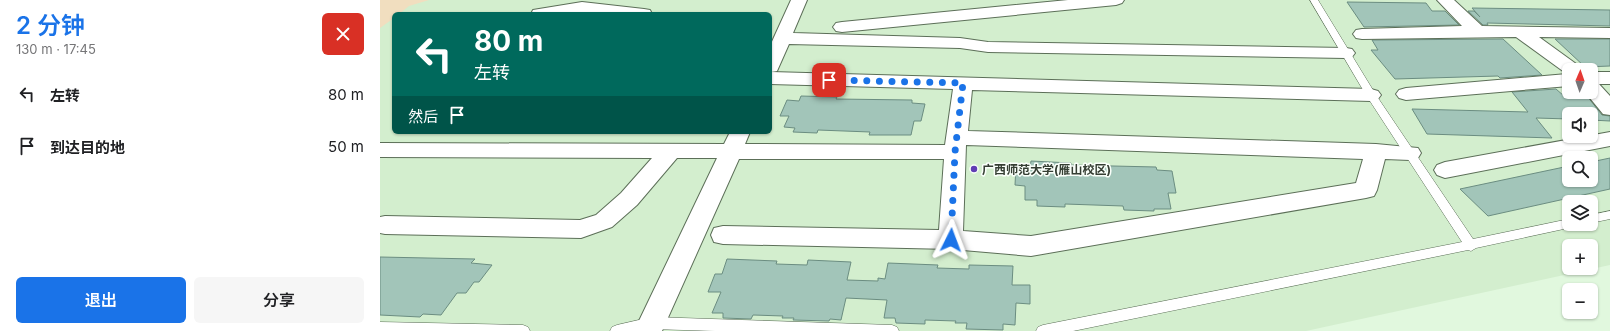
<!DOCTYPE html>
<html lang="zh">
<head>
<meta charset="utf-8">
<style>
  :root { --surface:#fff; --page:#f6f6f6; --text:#202124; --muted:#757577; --accent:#1a73e8 }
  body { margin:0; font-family:Inter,"Noto Sans SC",sans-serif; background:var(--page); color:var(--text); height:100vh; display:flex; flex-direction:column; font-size:15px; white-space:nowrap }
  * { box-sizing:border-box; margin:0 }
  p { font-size:13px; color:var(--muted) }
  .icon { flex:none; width:22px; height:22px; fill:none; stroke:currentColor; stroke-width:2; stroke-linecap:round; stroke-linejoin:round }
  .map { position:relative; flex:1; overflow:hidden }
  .details { display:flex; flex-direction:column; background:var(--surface); width:380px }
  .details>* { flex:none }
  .guide { position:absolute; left:12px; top:12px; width:380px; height:122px; border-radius:6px; box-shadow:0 1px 3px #0004; background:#00695c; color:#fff; overflow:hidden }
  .needle { width:26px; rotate:2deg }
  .buttons { position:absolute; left:1182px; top:63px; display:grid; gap:8px }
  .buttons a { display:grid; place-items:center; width:36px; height:36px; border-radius:6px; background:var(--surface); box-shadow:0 1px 3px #0004; font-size:20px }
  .pin { position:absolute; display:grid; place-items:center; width:34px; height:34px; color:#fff; margin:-17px; border-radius:8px; box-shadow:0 2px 6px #0006 }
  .me { position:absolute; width:44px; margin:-22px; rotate:3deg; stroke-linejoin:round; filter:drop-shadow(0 0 3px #0008) }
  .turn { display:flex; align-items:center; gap:14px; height:84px; padding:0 16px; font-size:18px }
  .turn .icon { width:52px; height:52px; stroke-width:2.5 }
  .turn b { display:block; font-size:28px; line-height:34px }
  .then { display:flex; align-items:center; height:38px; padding:0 16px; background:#0003; gap:8px; font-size:15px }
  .round { display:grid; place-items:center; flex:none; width:42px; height:42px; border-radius:6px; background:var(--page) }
  .summary { display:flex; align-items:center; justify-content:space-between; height:68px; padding:0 16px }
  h1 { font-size:24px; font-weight:600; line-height:30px; color:var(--accent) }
  .action { display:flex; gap:8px; margin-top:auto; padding:8px 16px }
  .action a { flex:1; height:46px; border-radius:6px; background:var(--accent); color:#fff; font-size:16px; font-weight:600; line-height:46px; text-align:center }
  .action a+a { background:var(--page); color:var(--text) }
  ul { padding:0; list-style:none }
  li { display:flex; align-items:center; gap:12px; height:52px; padding:0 16px }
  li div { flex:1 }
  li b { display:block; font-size:15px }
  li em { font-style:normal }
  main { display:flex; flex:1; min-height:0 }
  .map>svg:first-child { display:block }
  .built { fill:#d3eece; fill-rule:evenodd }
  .green { fill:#f1debf }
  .building { fill:#a2c5b9; stroke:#6b8d81 }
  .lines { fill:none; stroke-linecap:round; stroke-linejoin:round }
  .service-casing { stroke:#5c6f58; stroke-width:1 }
  .minor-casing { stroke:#5c6f58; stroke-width:2 }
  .service { fill:#fff; fill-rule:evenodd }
  .minor { fill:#fff; fill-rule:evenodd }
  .route { stroke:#1a73e8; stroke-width:7; stroke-dasharray:0 12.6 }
  .poi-dot { fill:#603cb4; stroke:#fafffa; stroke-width:1.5 }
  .labels { text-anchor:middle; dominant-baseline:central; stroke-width:3; stroke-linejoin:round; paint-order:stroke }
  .poi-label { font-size:12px; font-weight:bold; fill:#353e33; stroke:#fafffa; text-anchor:start }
</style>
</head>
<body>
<main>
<section class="details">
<div class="summary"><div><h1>2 分钟</h1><p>130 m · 17:45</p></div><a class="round" style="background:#d93025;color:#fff"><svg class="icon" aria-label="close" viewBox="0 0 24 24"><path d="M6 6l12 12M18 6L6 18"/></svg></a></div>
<ul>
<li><svg class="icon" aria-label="left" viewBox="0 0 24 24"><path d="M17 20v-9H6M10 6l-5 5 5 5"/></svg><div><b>左转</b></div><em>80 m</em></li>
<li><svg class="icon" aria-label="arrive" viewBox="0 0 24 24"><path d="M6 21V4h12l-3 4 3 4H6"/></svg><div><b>到达目的地</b></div><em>50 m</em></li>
</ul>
<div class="action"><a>退出</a><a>分享</a></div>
</section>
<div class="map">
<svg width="1230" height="331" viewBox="0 0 1230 331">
  <rect width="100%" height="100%" fill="#e1f8de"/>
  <path class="built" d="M 0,0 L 1230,0 L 1230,265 L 926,331 L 0,331 ZM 14,14 L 390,14 L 390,132 L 14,132 ZM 1189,70 L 1211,70 L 1211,92 L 1189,92 ZM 1189,114 L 1211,114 L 1211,136 L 1189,136 ZM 1189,158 L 1211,158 L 1211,180 L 1189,180 ZM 1189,202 L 1211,202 L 1211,224 L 1189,224 ZM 1189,246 L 1211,246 L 1211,268 L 1189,268 Z"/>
  <polygon class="green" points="0,0 49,0 29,6 19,14 14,14 14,18 0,28"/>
  <g class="building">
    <polygon points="967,2 1046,3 1052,11 1065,11 1079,25 984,27"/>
    <polygon points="1092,8 1230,10 1230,26 1107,23 1108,25 1103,25 1088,11 1094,11 1100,17"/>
    <polygon points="1123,39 1162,75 1120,78 1118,76 1015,79 991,50 998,50 992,40"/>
    <polygon points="1175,39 1230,39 1230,66 1205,67"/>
    <polygon points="1176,89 1184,96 1207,96 1222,115 1230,116 1230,121 1211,120 1211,114 1189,114 1189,119 1156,118 1172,138 1047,134 1032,109 1148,112 1132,92"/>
    <polygon points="421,96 457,97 456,99 532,100 532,103 545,104 541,121 534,121 531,135 489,135 490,132 438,130 437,133 413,132 415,128 404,127 409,116 400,116 407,100 419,101"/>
    <polygon points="1230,158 1230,189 1108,216 1080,189 1189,166 1189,180 1211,180 1211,162"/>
    <polygon points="651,161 691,163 691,165 776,167 777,170 792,171 796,193 788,193 791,209 774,209 774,211 744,210 743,206 685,204 685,207 657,206 657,200 645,200 645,186 635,185 636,166 650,167"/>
    <polygon points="0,257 95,259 91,263 112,265 99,282 94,282 86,293 77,293 61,315 43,314 40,317 0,315"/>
    <polygon points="347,259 397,261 396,264 427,265 428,260 471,262 467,280 498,281 498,278 505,279 508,263 558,265 557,268 589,269 589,265 633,266 632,285 650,285 650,304 636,303 635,325 623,324 623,330 586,329 587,323 575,323 576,321 545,320 545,324 516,323 515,318 504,318 507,300 466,298 461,320 450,319 449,321 413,320 414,318 402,318 403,316 373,315 371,319 343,318 343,313 332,313 341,292 328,292 335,274 342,274"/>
  </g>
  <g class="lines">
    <g class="service-casing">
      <g id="service">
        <polygon points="930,0 938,0 996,95 1093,239 1189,219 1189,224 1195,224 1193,227 1096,248 1091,251 1088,250 693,331 656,331 658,327 663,325 1082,242 986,95"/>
        <polygon points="1230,211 1230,219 1211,223 1211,215"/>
        <polygon points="272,317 512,325 517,327 519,331 335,331 272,329 263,331 230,331 232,327 237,325"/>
        <polygon points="0,322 143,325 148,327 150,331 0,331"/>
      </g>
    </g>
    <g class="minor-casing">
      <g id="minor">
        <path d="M 411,0 L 427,0 L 413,33 L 580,38 L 608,42 L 966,48 L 972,49 L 975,53 L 972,57 L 966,58 L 608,52 L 580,48 L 409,44 L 397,71 L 391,72 L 991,89 L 998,91 L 1001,95 L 998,99 L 991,101 L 592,90 L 588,131 L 996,144 L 1038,148 L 1041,153 L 1038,158 L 1030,160 L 1005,159 L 997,190 L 994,196 L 986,198 L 651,256 L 571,249 L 343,244 L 334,242 L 331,235 L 334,228 L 343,226 L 559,230 L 564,159 L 359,159 L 282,331 L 262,331 L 258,323 L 337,158 L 297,158 L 257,205 L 232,227 L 201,238 L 5,234 L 0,233 L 0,217 L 5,216 L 200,220 L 216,215 L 241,193 L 272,158 L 0,157 L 0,143 L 344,144 L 350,132 L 370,132 L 365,144 L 565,145 L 573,89 L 390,84 L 390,46 ZM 586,145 L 983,159 L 976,183 L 651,236 L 583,231 Z"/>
        <polygon points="688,0 744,0 742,3 736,5 462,32 456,31 453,27 456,23 462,22"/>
        <polygon points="1057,0 1074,0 1102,26 1230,28 1230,38 1159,37 1199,66 1201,70 1189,70 1189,86 1026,100 1019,98 1016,94 1019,90 1026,88 1187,74 1136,37 982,39 976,38 973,34 976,30 982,29 1082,26"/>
        <polygon points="202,2 264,9 270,10 272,14 219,14 202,12 190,14 151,14 153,10 159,9"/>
        <polygon points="1211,72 1230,72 1230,84 1219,84 1230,96 1230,115 1223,114 1205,92 1211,92"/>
        <polygon points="1230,132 1230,146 1065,178 1057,175 1054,170 1057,165 1065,162"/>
      </g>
    </g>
    <use href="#service" class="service"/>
    <use href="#minor" class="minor"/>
  </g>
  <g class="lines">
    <polyline class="route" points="449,80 583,83 575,152 571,240"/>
  </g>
  <circle class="poi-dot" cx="594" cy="169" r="4"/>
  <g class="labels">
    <g class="poi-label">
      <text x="602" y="169">广西师范大学(雁山校区)</text>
    </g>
  </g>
</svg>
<div class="buttons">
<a><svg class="needle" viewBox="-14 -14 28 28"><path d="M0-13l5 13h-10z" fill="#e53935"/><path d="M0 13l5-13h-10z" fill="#757577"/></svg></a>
<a><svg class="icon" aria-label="sound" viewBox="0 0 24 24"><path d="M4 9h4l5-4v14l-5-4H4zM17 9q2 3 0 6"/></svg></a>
<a><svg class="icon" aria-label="search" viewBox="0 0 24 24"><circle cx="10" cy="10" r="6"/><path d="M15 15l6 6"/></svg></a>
<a><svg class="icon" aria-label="layers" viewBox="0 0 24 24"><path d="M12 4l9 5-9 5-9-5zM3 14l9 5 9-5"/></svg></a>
<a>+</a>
<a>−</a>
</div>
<div class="pin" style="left:449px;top:80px;background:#d93025"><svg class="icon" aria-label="arrive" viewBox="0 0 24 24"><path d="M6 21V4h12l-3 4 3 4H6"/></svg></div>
<svg class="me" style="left:571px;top:240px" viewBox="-20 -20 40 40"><path d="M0-17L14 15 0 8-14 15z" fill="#1a73e8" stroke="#fff" stroke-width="4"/></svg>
<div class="guide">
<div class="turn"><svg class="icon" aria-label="left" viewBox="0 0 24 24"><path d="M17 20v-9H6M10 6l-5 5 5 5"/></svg><div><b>80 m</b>左转</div></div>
<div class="then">然后<svg class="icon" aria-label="arrive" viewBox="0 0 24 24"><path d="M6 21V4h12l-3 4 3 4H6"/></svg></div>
</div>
</div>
</main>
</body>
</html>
